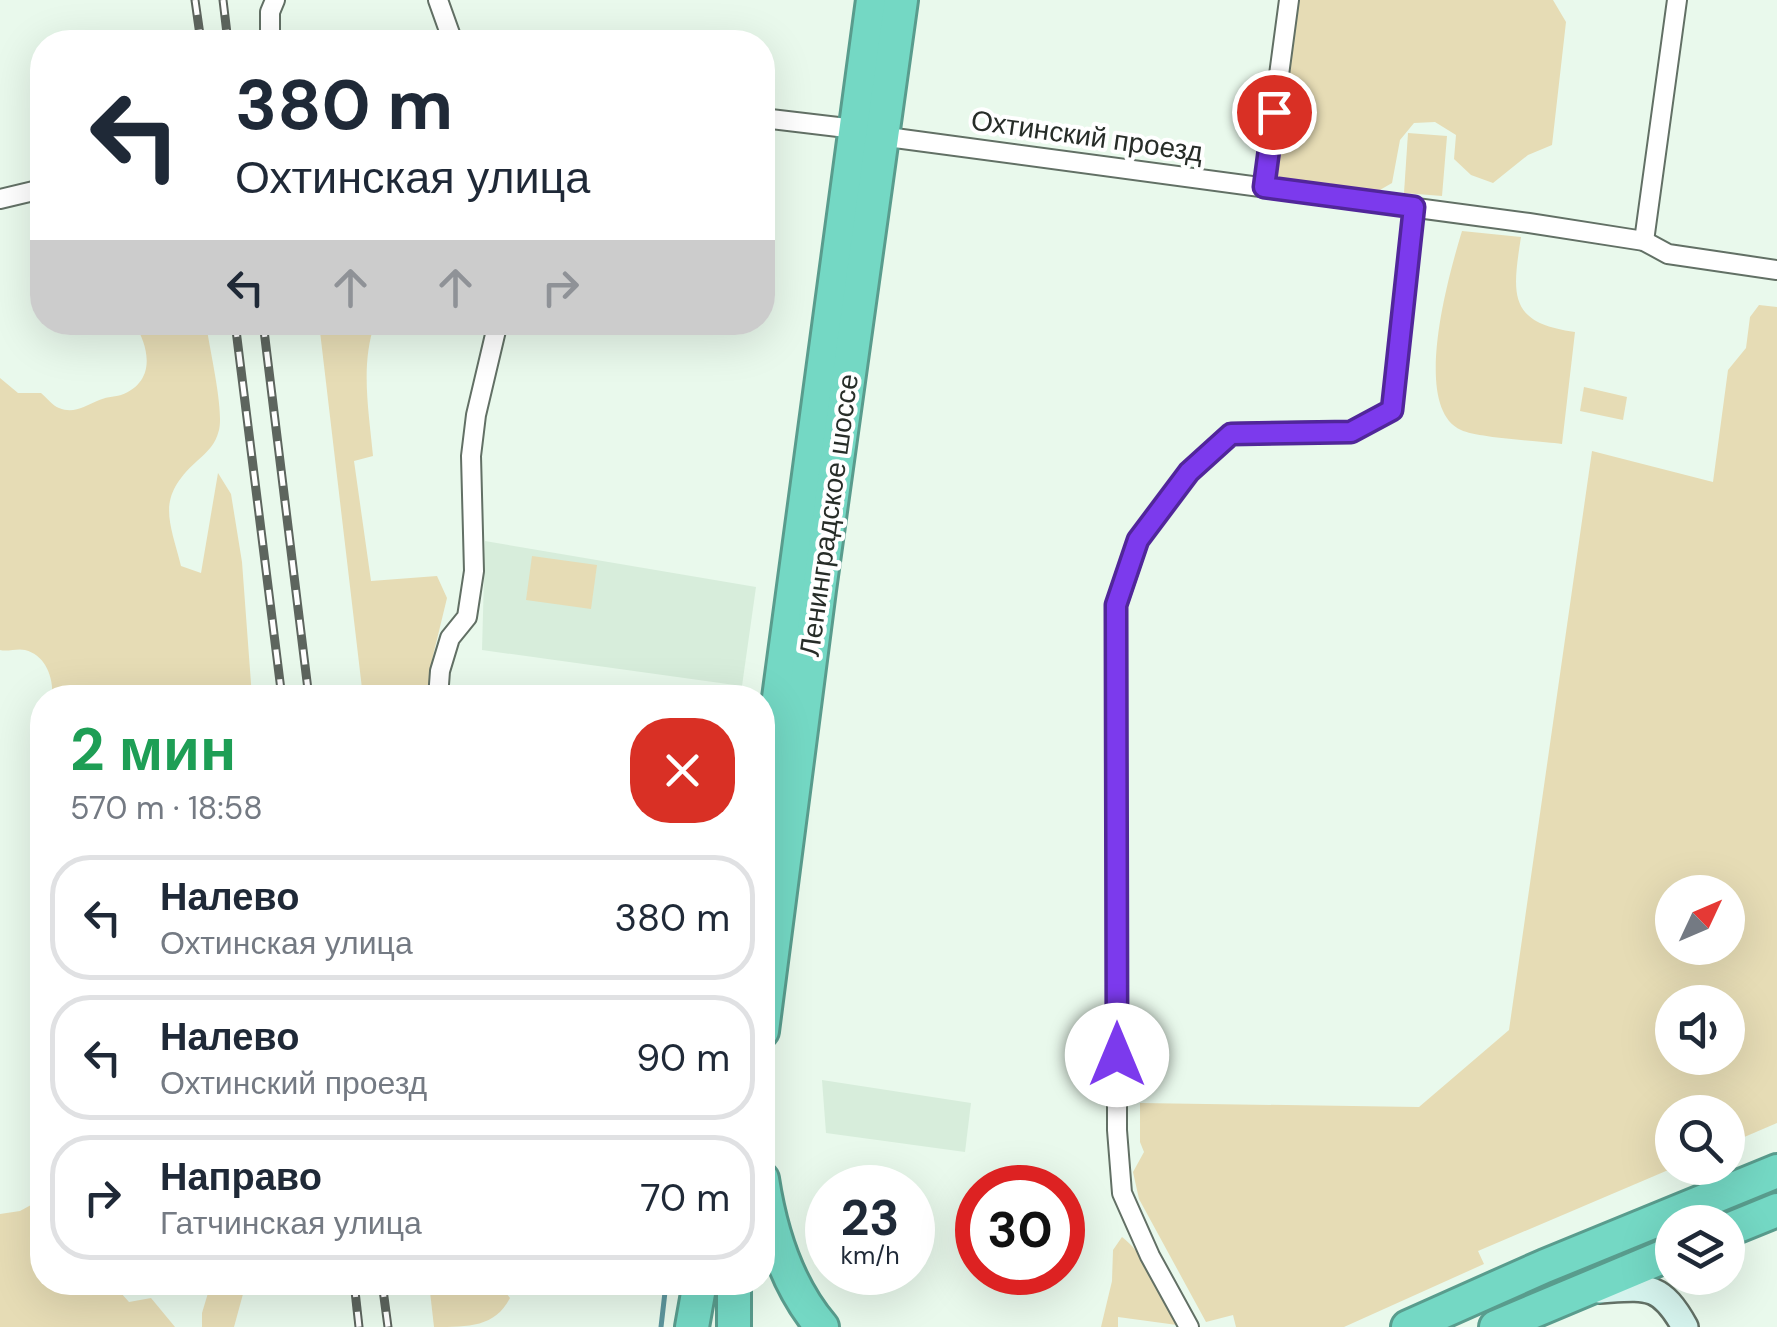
<!DOCTYPE html>
<html lang="ru">
<head>
<meta charset="utf-8">
<style>
  :root { --surface:#fff; --page:#f2f2f3; --text:#1f2937; --muted:#747a83; --line:#e0e1e3 }
  body { margin:0; font-family:"DM Sans",sans-serif; background:var(--page); color:var(--text); height:100vh; display:flex; flex-direction:column; font-size:38px; white-space:nowrap }
  * { box-sizing:border-box; margin:0 }
  p { font-size:32px; color:var(--muted) }
  .icon { flex:none; width:55px; height:55px; fill:none; stroke:currentColor; stroke-width:2; stroke-linecap:round; stroke-linejoin:round }
  .map { position:relative; flex:1; overflow:hidden }
  .panel { position:absolute; left:30px; top:685px; width:745px; height:610px; display:flex; flex-direction:column; background:var(--surface); border-radius:40px; box-shadow:0 10px 40px #0002 }
  .panel>* { flex:none }
  .guide { position:absolute; left:30px; top:30px; width:745px; height:305px; border-radius:40px; box-shadow:0 10px 40px #0002; background:#fff; color:var(--text); overflow:hidden }
  .needle { width:65px; rotate:46deg }
  .fabs { position:absolute; left:1655px; top:875px; display:grid; gap:20px }
  .fabs a { display:grid; place-items:center; width:90px; height:90px; border-radius:50%; background:var(--surface); box-shadow:0 10px 40px #0002; font-size:50px }
  .speed { position:absolute; left:805px; top:1165px; display:flex; gap:20px; font-size:50px; font-weight:700; text-align:center }
  .speed>* { display:grid; place-content:center; width:130px; height:130px; border-radius:50%; background:var(--surface); box-shadow:0 10px 40px #0002; line-height:1 }
  .speed small { font-size:25px; font-weight:400 }
  .speed .limit { border:15px solid #d22; background:#fff; color:#111 }
  .pin { position:absolute; display:grid; place-items:center; width:85px; height:85px; color:#fff; margin:-42px; border:5px solid #fff; border-radius:50%; box-shadow:0 2px 10px #0007 }
  .me { position:absolute; width:110px; margin:-55px; rotate:0deg; stroke-linejoin:round; filter:drop-shadow(0 0 8px #0008) }
  .turn { display:flex; align-items:center; gap:35px; height:210px; padding:0 40px; font-size:45px }
  .turn .icon { width:130px; height:130px; stroke-width:2.5 }
  .turn b { display:block; font-size:70px; line-height:85px }
  .lanes { display:flex; align-items:center; height:95px; padding:0 40px; background:#0003; justify-content:center; gap:50px; direction:ltr }
  .lanes .off { opacity:.35 }
  .round { display:grid; place-items:center; flex:none; width:105px; height:105px; border-radius:40px; background:var(--page) }
  .overview { display:flex; align-items:center; justify-content:space-between; height:170px; padding:0 40px }
  h1 { font-size:60px; font-weight:700; line-height:75px; color:#1e9e55 }
  ul { padding:0; list-style:none }
  li { display:flex; align-items:center; gap:30px; height:125px; margin:0 20px 15px; padding:0 20px; border:5px solid var(--line); border-radius:40px }
  li div { flex:1 }
  li b { display:block; font-size:38px }
  li em { font-style:normal }
  .map>svg:first-child { display:block }
  .built { fill:#d7eddb }
  .green { fill:#e6dcb5; fill-rule:evenodd }
  .lines { fill:none; stroke-linecap:round; stroke-linejoin:round }
  .stream { stroke:#5c969d; stroke-width:5 }
  .street-casing { stroke:#627065; stroke-width:22 }
  .secondary-casing { stroke:#627065; stroke-width:30 }
  .highway-casing { stroke:#599c8d; stroke-width:38 }
  .street { stroke:#fff; stroke-width:18 }
  .secondary { stroke:#d5f3ed; stroke-width:25 }
  .highway { stroke:#74d8c4; stroke-width:32 }
  .rail-casing { stroke:#5d655e; stroke-width:9 }
  .rail { stroke:#fff; stroke-width:5; stroke-dasharray:15; stroke-linecap:butt }
  .route-casing { stroke:#51269a; stroke-width:25 }
  .route { stroke:#7c3aed; stroke-width:18 }
  .labels { text-anchor:middle; dominant-baseline:central; stroke-width:8; stroke-linejoin:round; paint-order:stroke }
  .street-label { font-size:28px; fill:#272d28; stroke:#fff }
</style>
</head>
<body>
<div class="map">
<svg width="1777" height="1327" viewBox="0 0 1777 1327">
  <rect width="100%" height="100%" fill="#e9f9ec"/>
  <g class="built">
    <polygon points="485,541 756,587 742,686 482,650"/>
    <polygon points="822,1080 971,1103 965,1152 826,1133"/>
  </g>
  <g class="green">
    <polygon points="1298,0 1553,0 1566,22 1552,145 1528,155 1493,183 1471,175 1454,159 1456,135 1435,122 1414,123 1400,140 1392,183 1373,194 1350,191 1329,183 1285,181 1274,173 1295,2"/>
    <polygon points="1408,133 1447,136 1442,196 1404,193"/>
    <path d="M 1462,231 L 1521,237 C 1512,295 1508,323 1575,332 L 1562,444 C 1540,441 1478,438 1461,430 C 1410,407 1450,271 1462,231 Z"/>
    <path d="M 1759,305 L 1777,307 L 1777,1123 L 1728,1144 L 1728,1112 L 1672,1112 L 1673,1168 L 1478,1251 L 1484,1264 L 1344,1327 L 1236,1327 L 1233,1315 L 1206,1322 L 1139,1199 L 1133,1172 L 1144,1152 L 1140,1142 L 1140,1103 L 1419,1107 L 1509,1030 L 1592,451 L 1713,482 L 1728,370 L 1746,348 L 1750,317 ZM 1672,892 L 1728,892 L 1728,948 L 1672,948 ZM 1672,1002 L 1728,1002 L 1728,1058 L 1672,1058 Z"/>
    <path d="M 134,323 L 206,323 C 209,347 224,409 219,430 C 215,445 209,450 197,461 C 156,498 169,519 181,566 L 201,573 L 218,473 L 231,494 L 242,562 L 252,697 L 52,697 C 54,679 46,655 25,650 C 17,648 8,652 0,650 L 0,378 L 18,393 L 41,393 C 46,397 53,406 59,408 C 74,414 85,406 97,401 C 105,397 113,397 121,395 C 156,382 150,348 134,323 Z"/>
    <path d="M 319,323 L 375,323 C 360,365 369,412 373,456 L 354,461 L 371,581 L 437,576 L 447,598 L 432,660 L 427,697 L 363,697 Z"/>
    <polygon points="1584,387 1627,397 1623,420 1580,411"/>
    <polygon points="532,556 597,565 591,609 526,600"/>
    <polygon points="42,1199 42,1282 112,1283 129,1302 151,1298 175,1327 0,1327 0,1214 20,1211"/>
    <path d="M 1122,1237 C 1141,1251 1175,1301 1177,1325 L 1118,1317 L 1118,1327 L 1101,1327 L 1112,1281 L 1113,1250 Z"/>
    <polygon points="211,1283 246,1283 234,1327 202,1327 202,1313"/>
    <path d="M 429,1283 L 498,1283 L 510,1298 C 495,1327 469,1327 434,1327 Z"/>
  </g>
  <g class="lines">
    <polyline class="stream" points="661,1327 665,1292"/>
    <g class="street-casing">
      <g id="street">
        <polyline points="438,0 453,42"/>
        <polyline points="270,42 270,12 275,0"/>
        <polyline points="762,118 855,129"/>
        <polyline points="880,136 1529,223 1644,241 1668,254 1777,270"/>
        <polyline points="1264,187 1289,0"/>
        <polyline points="0,199 42,189"/>
        <polyline points="1644,241 1677,0"/>
        <polyline points="438,698 440,671 450,638 467,617 474,571 471,456 476,415 498,322"/>
        <polyline points="1189,1327 1150,1256 1122,1193 1117,1130 1117,605 1139,540 1189,472 1231,433 1351,431 1392,410 1414,207"/>
      </g>
    </g>
    <g class="secondary-casing">
      <path id="secondary" d="M 1599,1290 C 1646,1287 1660,1282 1685,1327"/>
    </g>
    <g class="highway-casing">
      <g id="highway">
        <polyline points="762,824 873,0"/>
        <polyline points="762,1031 819,590 901,0"/>
        <path d="M 762,1179 C 770,1231 787,1286 822,1327"/>
        <polyline points="1728,1230 1777,1210"/>
        <polyline points="692,1327 700,1282"/>
        <polyline points="734,1327 734,1282"/>
        <polyline points="1408,1327 1545,1266 1777,1171"/>
        <polyline points="1496,1327 1672,1253"/>
      </g>
    </g>
    <use href="#street" class="street"/>
    <use href="#secondary" class="secondary"/>
    <use href="#highway" class="highway"/>
    <g class="rail-casing">
      <g id="rail">
        <polyline points="195,0 201,42"/>
        <polyline points="223,0 228,42"/>
        <polyline points="235,322 282,698"/>
        <polyline points="263,322 309,698"/>
        <polyline points="354,1282 359,1327"/>
        <polyline points="382,1282 388,1327"/>
      </g>
    </g>
    <use href="#rail" class="rail"/>
  </g>
  <g class="lines">
    <g class="route-casing">
      <polyline id="route" points="1117,1055 1116,605 1138,540 1189,472 1231,434 1351,432 1392,410 1414,207 1264,187 1274,112"/>
    </g>
    <use href="#route" class="route"/>
  </g>
  <g class="labels">
    <g class="street-label">
      <text transform="translate(1087 136) rotate(8)">Охтинский проезд</text>
      <text transform="translate(829 515) rotate(-82)">Ленинградское шоссе</text>
    </g>
  </g>
</svg>
<div class="fabs">
<a><svg class="needle" viewBox="-14 -14 28 28"><path d="M0-13l5 13h-10z" fill="#e53935"/><path d="M0 13l5-13h-10z" fill="#747a83"/></svg></a>
<a><svg class="icon" aria-label="sound" viewBox="0 0 24 24"><path d="M4 9h4l5-4v14l-5-4H4zM17 9q2 3 0 6"/></svg></a>
<a><svg class="icon" aria-label="search" viewBox="0 0 24 24"><circle cx="10" cy="10" r="6"/><path d="M15 15l6 6"/></svg></a>
<a><svg class="icon" aria-label="layers" viewBox="0 0 24 24"><path d="M12 4l9 5-9 5-9-5zM3 14l9 5 9-5"/></svg></a>
</div>
<div class="speed"><div>23<small>km/h</small></div><div class="limit">30</div></div>
<div class="pin" style="left:1274px;top:112px;background:#d93025"><svg class="icon" aria-label="arrive" viewBox="0 0 24 24"><path d="M6 21V4h12l-3 4 3 4H6"/></svg></div>
<svg class="me" style="left:1117px;top:1055px" viewBox="-20 -20 40 40"><circle r="19" fill="#fff"/><path d="M0-13L10 11 0 6-10 11z" fill="#7c3aed"/></svg>
<div class="guide">
<div class="turn"><svg class="icon" aria-label="left" viewBox="0 0 24 24"><path d="M17 20v-9H6M10 6l-5 5 5 5"/></svg><div><b>380 m</b>Охтинская улица</div></div>
<div class="lanes"><svg class="icon" aria-label="left" viewBox="0 0 24 24"><path d="M17 20v-9H6M10 6l-5 5 5 5"/></svg><svg class="icon off" aria-label="ahead" viewBox="0 0 24 24"><path d="M12 20V5M6 11l6-6 6 6"/></svg><svg class="icon off" aria-label="ahead" viewBox="0 0 24 24"><path d="M12 20V5M6 11l6-6 6 6"/></svg><svg class="icon off" aria-label="right" viewBox="0 0 24 24"><path d="M7 20v-9h11M14 6l5 5-5 5"/></svg></div>
</div>
<section class="panel">
<div class="overview"><div><h1>2 мин</h1><p>570 m · 18:58</p></div><a class="round" style="background:#d93025;color:#fff"><svg class="icon" aria-label="close" viewBox="0 0 24 24"><path d="M6 6l12 12M18 6L6 18"/></svg></a></div>
<ul>
<li><svg class="icon" aria-label="left" viewBox="0 0 24 24"><path d="M17 20v-9H6M10 6l-5 5 5 5"/></svg><div><b>Налево</b><p>Охтинская улица</p></div><em>380 m</em></li>
<li><svg class="icon" aria-label="left" viewBox="0 0 24 24"><path d="M17 20v-9H6M10 6l-5 5 5 5"/></svg><div><b>Налево</b><p>Охтинский проезд</p></div><em>90 m</em></li>
<li><svg class="icon" aria-label="right" viewBox="0 0 24 24"><path d="M7 20v-9h11M14 6l5 5-5 5"/></svg><div><b>Направо</b><p>Гатчинская улица</p></div><em>70 m</em></li>
</ul>
</section>
</div>
</body>
</html>
